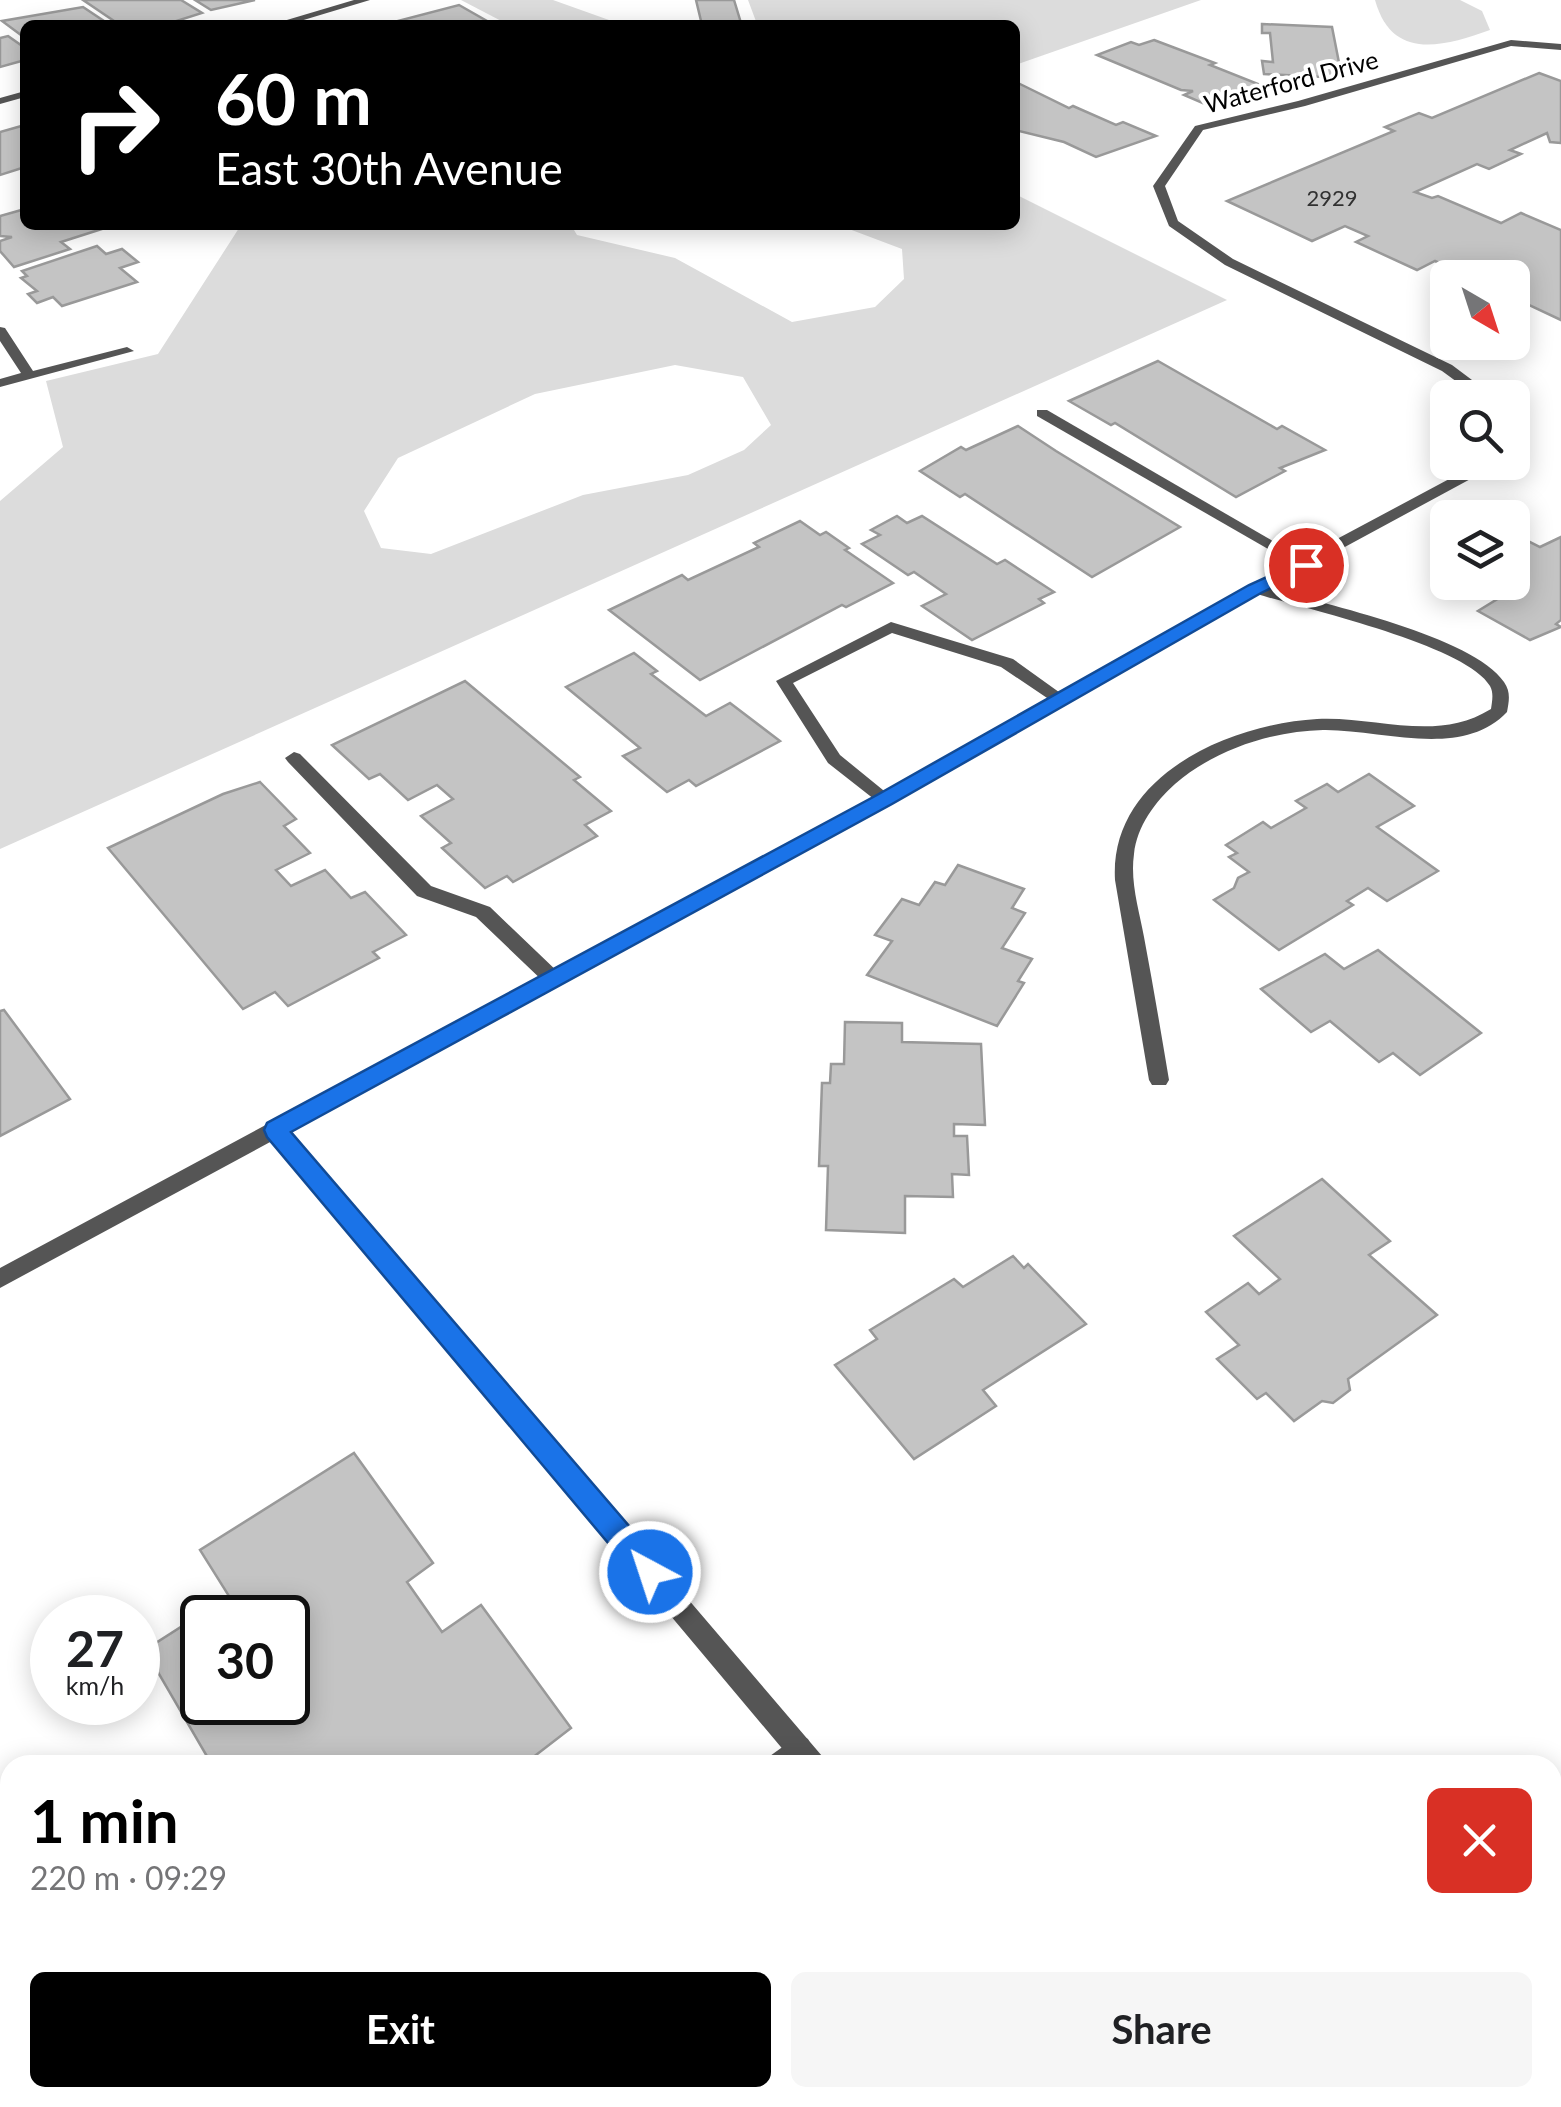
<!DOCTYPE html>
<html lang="en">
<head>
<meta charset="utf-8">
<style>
  :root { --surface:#fff; --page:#f6f6f6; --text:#202124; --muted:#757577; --accent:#000 }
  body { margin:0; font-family:Lato,sans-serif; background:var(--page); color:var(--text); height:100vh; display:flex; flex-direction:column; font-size:38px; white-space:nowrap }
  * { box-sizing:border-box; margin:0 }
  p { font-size:32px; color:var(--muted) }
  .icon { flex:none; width:55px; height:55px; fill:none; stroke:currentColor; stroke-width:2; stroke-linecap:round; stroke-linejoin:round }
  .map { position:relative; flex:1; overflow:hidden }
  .details { position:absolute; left:0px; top:1755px; width:1562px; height:352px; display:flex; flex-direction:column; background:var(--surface); border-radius:30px 30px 0 0; box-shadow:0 5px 25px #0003 }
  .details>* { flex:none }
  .guide { position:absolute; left:20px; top:20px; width:1000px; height:210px; border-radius:15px; box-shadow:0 5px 25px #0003; background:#000; color:#fff; overflow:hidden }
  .needle { width:65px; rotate:141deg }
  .controls { position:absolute; left:1430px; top:260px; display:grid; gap:20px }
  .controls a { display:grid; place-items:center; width:100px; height:100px; border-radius:15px; background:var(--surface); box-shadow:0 5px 25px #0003; font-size:50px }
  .speed { position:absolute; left:30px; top:1595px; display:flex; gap:20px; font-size:50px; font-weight:700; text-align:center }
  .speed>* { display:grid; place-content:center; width:130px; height:130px; border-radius:50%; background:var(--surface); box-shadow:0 5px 25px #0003; line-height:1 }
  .speed small { font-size:25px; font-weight:400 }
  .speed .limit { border:5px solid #111; border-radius:15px; background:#fff; color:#111 }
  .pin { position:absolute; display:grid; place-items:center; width:85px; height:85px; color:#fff; margin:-42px; border:5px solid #fff; border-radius:50%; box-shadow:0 2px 10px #0007 }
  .me { position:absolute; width:110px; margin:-55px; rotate:320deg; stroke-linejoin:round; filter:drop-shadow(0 0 8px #0008) }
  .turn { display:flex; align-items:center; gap:35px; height:210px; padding:0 30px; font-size:45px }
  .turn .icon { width:130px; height:130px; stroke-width:2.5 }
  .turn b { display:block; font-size:70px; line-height:85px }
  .round { display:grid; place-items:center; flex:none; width:105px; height:105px; border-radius:15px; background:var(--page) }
  .overview { display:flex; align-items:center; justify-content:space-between; height:170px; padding:0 30px }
  h1 { font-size:60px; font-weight:700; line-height:75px; color:var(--accent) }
  .primary-button { display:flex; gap:20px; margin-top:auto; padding:20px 30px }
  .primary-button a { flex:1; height:115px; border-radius:15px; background:var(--accent); color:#fff; font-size:40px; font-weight:700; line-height:115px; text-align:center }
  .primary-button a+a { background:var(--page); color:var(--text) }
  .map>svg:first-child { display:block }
  .green { fill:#dcdcdc; fill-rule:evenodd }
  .building { fill:#c4c4c4; stroke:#999; stroke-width:2.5; fill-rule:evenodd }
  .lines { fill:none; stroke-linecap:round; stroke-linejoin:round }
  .service { fill:#555; fill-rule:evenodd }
  .minor { fill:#555; fill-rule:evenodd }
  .route { fill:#1a73e8; stroke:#114b97; stroke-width:2.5 }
  .labels { text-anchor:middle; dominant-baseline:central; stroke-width:8; stroke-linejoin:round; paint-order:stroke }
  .far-number-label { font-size:22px; fill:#313131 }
  .far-street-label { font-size:25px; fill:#000; stroke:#fff }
</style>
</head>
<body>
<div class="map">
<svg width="1561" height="2107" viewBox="0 0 1561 2107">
  <rect width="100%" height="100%" fill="#fff"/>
  <g class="green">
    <polygon points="461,0 553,0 623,25 509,25"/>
    <polygon points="748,0 1201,0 1015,65 1015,25 748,25 757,24"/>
    <path d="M 1375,0 L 1460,0 L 1482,11 L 1490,30 C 1442,47 1392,61 1375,0 Z"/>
    <path d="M 1015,194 L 1227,300 L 0,849 L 0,501 L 63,447 L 46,381 L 158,354 L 241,225 L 571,225 L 577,235 L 675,258 L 792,322 L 875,307 L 904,279 L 902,249 L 849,229 L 810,225 L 1015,225 ZM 675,365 L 743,377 L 771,425 L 744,450 L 688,475 L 583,495 L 431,554 L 381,548 L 364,511 L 398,458 L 535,394 Z"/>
  </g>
  <g class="building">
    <polygon points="83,0 181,0 202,13 164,25 120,25"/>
    <polygon points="195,0 255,0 211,10"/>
    <polygon points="696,0 734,0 741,23 702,25"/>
    <polygon points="459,5 494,25 391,25 390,23"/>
    <polygon points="83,7 110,25 25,25 25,38 2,21"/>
    <polygon points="1262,24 1332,27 1342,78 1264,74 1262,61 1273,62 1270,33 1262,33"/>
    <polygon points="8,36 25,48 25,60 0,67 0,38"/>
    <polygon points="1154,40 1215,63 1210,65 1258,84 1236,93 1244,96 1214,108 1184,95 1193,91 1181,90 1097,55 1131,42 1139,45"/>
    <polygon points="1539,73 1561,81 1561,143 1550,142 1547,133 1510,150 1521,154 1489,169 1477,164 1415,192 1432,198 1438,196 1501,223 1521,213 1561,230 1561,320 1512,297 1512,278 1471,278 1435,261 1417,270 1356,242 1368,236 1345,226 1312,241 1227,201 1394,131 1385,127 1419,113 1432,118"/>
    <polygon points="1020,84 1069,108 1073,106 1116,125 1123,122 1156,136 1096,157 1064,142 1015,130 1015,86"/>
    <polygon points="25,125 25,167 0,175 0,132"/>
    <polygon points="25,209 25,225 108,227 61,242 70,249 14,267 0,251 0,241 12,237 0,236 0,216"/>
    <polygon points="97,246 106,254 122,249 138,262 120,268 137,282 62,306 53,297 37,303 28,294 37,291 21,278 27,276 22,271"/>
    <polygon points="1158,361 1277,429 1282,426 1325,450 1280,468 1285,471 1236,497 1115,423 1111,425 1069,401"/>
    <polygon points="1018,426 1056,451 1180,527 1092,577 965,494 960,497 920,471 961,447 966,450"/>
    <polygon points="897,516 907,523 922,516 997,564 1005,560 1054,592 1039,599 1044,603 972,640 922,606 946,594 914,572 908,575 862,544 880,535 871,530"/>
    <polygon points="800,521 820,535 826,532 849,548 845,550 893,583 846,607 842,605 700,680 609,610 682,575 688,580 759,547 754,543"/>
    <polygon points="1512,533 1540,547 1561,537 1561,620 1556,624 1561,627 1530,640 1478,611 1499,598 1470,582 1512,582"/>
    <polygon points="634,653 657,671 651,674 706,716 730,703 780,741 696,786 689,780 667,792 623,756 640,748 566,687"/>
    <polygon points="465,681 580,777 574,780 611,811 585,825 597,836 513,882 507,876 485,888 442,848 451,843 421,816 453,799 437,785 408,800 380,774 369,779 332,745"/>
    <polygon points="1369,774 1414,806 1377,827 1438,871 1387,901 1368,888 1347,901 1353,905 1279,950 1214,900 1234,888 1238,878 1249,872 1229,857 1237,853 1226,845 1263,822 1271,828 1306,808 1296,801 1327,784 1338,792"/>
    <polygon points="260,782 296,819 284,826 310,853 276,870 291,886 325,870 351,898 365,892 406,935 373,952 379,958 288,1006 275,992 243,1009 108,848 223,794"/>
    <polygon points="958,865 1024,889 1012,908 1025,913 1002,948 1032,959 1018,981 1024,983 997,1026 867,975 892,941 875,935 902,899 919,905 935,882 945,885"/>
    <polygon points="1378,950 1481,1033 1420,1075 1393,1053 1379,1062 1330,1021 1311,1032 1261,989 1325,954 1344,969"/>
    <polygon points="4,1010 70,1099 0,1136 0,1011"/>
    <polygon points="845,1022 902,1023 902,1042 981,1044 985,1125 954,1124 954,1136 967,1136 969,1175 952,1174 953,1197 905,1196 905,1233 826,1230 828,1166 819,1166 822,1083 830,1083 831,1064 844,1064"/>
    <polygon points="1322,1179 1390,1241 1369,1255 1437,1315 1348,1379 1350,1390 1333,1403 1322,1401 1294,1421 1266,1393 1257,1399 1217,1359 1239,1345 1206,1312 1248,1283 1259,1294 1280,1279 1234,1236"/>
    <polygon points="1013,1256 1024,1268 1028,1264 1086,1324 983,1390 996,1406 914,1459 835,1365 877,1339 870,1330 954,1279 963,1287"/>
    <path d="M 354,1453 L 433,1563 L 407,1582 L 442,1632 L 481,1605 L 571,1728 L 523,1765 L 212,1765 L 145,1650 L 229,1596 L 200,1550 ZM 202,1618 L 288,1618 L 288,1702 L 202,1702 Z"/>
  </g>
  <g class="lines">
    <g class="service">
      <polygon points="0,327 5,328 33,371 127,347 134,351 0,387 0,379 21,373 0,341"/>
      <polygon points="1037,410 1047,410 1314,565 1311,568 1301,568 1037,416"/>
      <polygon points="891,622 1013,659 1070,700 1068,704 1056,704 1001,667 892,633 793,683 840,755 894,799 891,803 879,803 828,763 776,681"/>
      <polygon points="294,752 300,754 431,886 490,907 560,974 563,979 560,984 546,984 476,917 417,896 288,762 285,758"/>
      <polygon points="799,1735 808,1739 812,1748 808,1757 799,1765 766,1765 770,1756"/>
      <polygon points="348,2098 386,2098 382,2107 344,2107"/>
    </g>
    <g class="minor">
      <polygon points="354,0 370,0 287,25 270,25"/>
      <polygon points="1511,40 1561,44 1561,50 1511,46 1305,106 1203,130 1165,186 1178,221 1233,259 1452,365 1496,398 1479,398 1442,371 1225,265 1169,226 1153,186 1195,126 1298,101"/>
      <polygon points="25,91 25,97 0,104 0,98"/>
      <polygon points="1512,421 1519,425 1519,433 1512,437"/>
      <path d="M 1472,462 L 1487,462 L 1476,476 L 1269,588 C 1323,604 1473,636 1504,682 C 1511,692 1509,701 1507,712 C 1462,760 1380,729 1323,730 C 1272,731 1214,750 1175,784 C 1155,802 1137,826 1134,854 C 1130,882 1139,910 1144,937 C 1153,985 1161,1032 1169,1080 L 1166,1085 L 1152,1085 L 1149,1080 L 1115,880 C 1109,776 1229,724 1317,719 C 1377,716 1436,743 1491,709 C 1492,702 1494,693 1490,686 C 1466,645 1305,609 1257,594 L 891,803 L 289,1132 L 822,1756 L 826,1765 L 796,1765 L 272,1141 L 0,1288 L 0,1268 L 879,795 L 1249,586 L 1466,470 Z"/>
      <polygon points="1075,2098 1108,2098 1112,2107 1079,2107"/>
    </g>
  </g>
  <polygon class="route" points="1306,559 1312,561 1312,568 1261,593 892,804 291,1132 660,1562 664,1572 660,1581 650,1585 640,1581 267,1137 264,1130 267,1123 877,795 1249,585"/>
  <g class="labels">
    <g class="far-number-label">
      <text x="1332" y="197">2929</text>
    </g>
    <g class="far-street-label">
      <text transform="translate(1291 81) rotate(-15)">Waterford Drive</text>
    </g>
  </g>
</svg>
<div class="controls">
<a><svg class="needle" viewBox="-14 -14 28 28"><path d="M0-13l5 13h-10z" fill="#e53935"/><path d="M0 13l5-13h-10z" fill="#757577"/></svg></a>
<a><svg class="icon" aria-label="search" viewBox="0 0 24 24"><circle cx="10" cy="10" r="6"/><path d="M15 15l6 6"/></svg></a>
<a><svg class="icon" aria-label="layers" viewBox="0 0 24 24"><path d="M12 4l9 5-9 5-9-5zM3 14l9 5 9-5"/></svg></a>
</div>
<div class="speed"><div>27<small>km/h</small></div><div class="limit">30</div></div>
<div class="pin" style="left:1306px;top:565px;background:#d93025"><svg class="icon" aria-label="arrive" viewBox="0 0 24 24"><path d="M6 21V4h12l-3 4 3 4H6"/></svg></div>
<svg class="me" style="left:650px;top:1572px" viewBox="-20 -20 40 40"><circle r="17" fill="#1a73e8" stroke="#fff" stroke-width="3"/><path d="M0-11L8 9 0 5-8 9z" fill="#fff"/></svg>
<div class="guide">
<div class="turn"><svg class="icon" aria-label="right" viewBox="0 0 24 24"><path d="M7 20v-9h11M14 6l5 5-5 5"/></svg><div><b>60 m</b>East 30th Avenue</div></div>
</div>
<section class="details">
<div class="overview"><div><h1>1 min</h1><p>220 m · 09:29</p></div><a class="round" style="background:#d93025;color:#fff"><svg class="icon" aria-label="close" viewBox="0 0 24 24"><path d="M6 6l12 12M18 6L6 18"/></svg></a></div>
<div class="primary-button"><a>Exit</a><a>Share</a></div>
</section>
</div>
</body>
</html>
